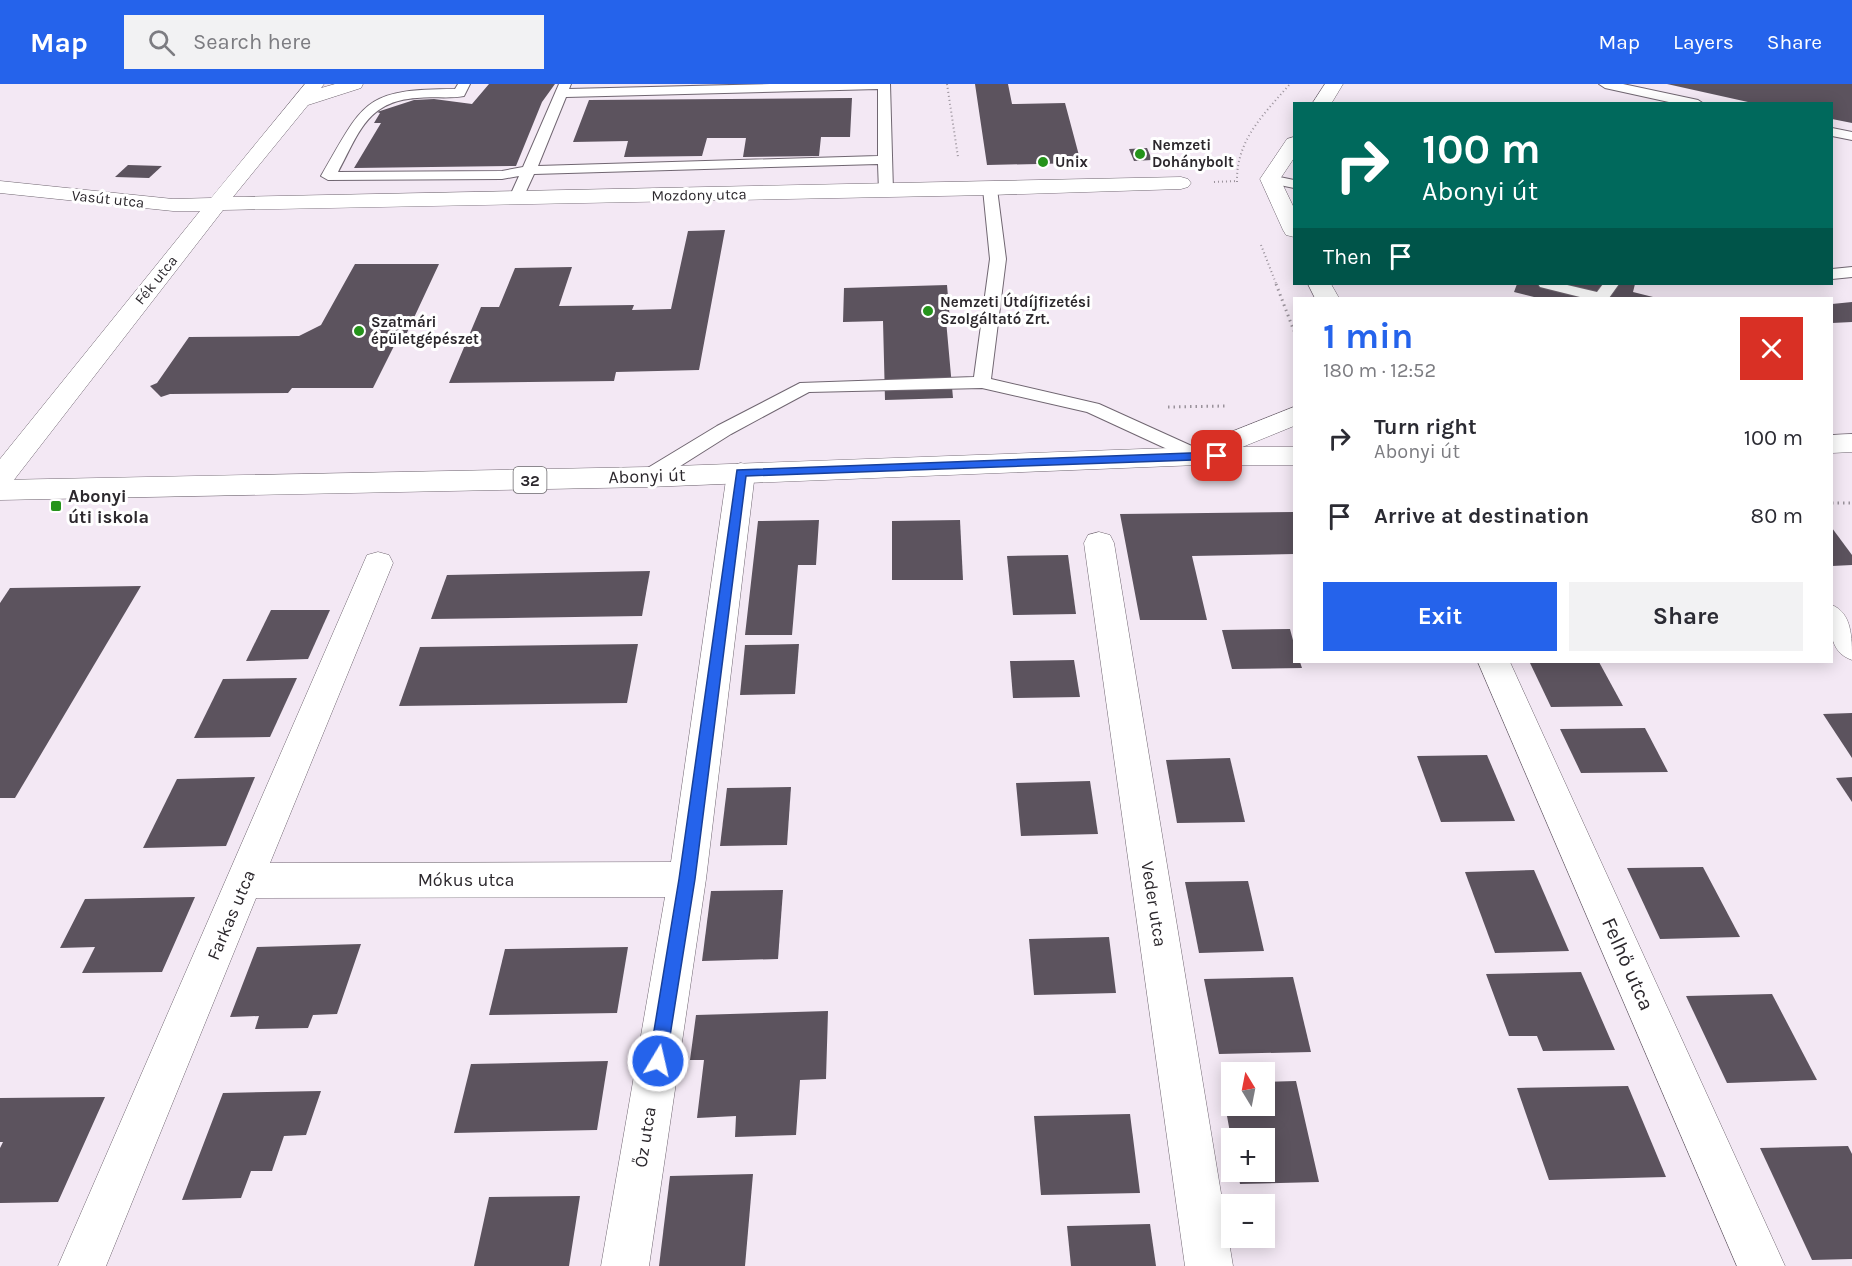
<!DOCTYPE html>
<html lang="en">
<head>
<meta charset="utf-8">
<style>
  :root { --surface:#fff; --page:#f2f2f3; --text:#2b2b33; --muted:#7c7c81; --accent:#2563eb }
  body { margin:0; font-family:Karla,sans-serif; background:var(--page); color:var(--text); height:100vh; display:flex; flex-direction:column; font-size:22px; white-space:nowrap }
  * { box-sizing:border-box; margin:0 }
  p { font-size:20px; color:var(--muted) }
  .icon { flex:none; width:33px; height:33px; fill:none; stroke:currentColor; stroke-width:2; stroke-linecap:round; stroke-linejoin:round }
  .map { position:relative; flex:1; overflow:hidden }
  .details { position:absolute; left:1293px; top:213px; width:540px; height:366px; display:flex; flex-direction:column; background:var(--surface); border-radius:0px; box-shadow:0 3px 15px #0003 }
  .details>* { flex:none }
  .banner { position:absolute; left:1293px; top:18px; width:540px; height:183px; border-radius:0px; box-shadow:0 3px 15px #0003; background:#00695c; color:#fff; overflow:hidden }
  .needle { width:39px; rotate:350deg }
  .buttons { position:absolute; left:1221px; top:978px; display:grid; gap:12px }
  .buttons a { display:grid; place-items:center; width:54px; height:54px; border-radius:0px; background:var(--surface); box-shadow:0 3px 15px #0003; font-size:30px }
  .pin { position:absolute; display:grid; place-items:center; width:51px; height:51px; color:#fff; margin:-26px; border-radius:12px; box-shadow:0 3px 9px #0006 }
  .me { position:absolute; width:66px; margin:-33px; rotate:9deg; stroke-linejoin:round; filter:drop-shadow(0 0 4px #0008) }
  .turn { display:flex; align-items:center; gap:21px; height:126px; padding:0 30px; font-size:27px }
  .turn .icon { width:78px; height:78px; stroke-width:2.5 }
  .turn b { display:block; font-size:42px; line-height:51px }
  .then { display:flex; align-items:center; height:57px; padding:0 30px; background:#0003; gap:12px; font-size:22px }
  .round { display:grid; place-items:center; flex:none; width:63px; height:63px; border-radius:0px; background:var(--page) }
  .head { display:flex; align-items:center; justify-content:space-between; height:102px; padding:0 30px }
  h1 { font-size:36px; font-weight:700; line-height:45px; color:var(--accent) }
  .action { display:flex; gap:12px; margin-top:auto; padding:12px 30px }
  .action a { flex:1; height:69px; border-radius:0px; background:var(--accent); color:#fff; font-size:24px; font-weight:700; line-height:69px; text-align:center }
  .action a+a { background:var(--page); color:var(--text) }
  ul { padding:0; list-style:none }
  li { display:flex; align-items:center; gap:18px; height:78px; padding:0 30px }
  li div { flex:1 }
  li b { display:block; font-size:22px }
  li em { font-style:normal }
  header { display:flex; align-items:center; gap:36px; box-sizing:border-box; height:84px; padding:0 30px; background:var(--accent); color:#fff }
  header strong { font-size:28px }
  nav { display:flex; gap:33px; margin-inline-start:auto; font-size:21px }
  .search { width:420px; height:54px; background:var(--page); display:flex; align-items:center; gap:15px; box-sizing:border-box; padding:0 21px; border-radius:0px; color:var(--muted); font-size:22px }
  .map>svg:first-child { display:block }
  .building { fill:#5c535e }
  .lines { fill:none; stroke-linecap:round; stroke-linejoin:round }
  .lane-casing { stroke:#706671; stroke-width:2 }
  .street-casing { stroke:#706671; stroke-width:1 }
  .primary-casing { stroke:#706671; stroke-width:1 }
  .path-far1 { stroke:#9a929b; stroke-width:2; stroke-dasharray:1 3; stroke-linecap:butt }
  .path { stroke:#9a929b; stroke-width:3; stroke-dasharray:1.5 4; stroke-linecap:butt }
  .lane { fill:#fff; fill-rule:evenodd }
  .street { fill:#fff; fill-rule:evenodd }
  .primary { fill:#fff; fill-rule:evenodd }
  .route { fill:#2563eb; stroke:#184099; stroke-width:1.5 }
  .poi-dot { fill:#25931b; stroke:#fff; stroke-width:2 }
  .labels { text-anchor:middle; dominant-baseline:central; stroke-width:6; stroke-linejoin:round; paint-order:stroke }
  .far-poi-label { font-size:15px; font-weight:bold; fill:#2c282d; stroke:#fff; text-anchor:start }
  .far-street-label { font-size:15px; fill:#2c282d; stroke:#fff }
  .shield { fill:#fff; stroke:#6b686c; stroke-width:1.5 }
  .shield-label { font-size:16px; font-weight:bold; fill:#2c282d }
  .street-label { font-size:18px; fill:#2c282d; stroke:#fff }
  .poi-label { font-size:18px; font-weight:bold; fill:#2c282d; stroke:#fff; text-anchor:start }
  .near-street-label { font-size:21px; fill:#2c282d; stroke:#fff }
</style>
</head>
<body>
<header>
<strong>Map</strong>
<div class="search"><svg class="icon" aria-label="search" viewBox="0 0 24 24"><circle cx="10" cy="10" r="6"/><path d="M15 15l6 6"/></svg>Search here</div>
<nav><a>Map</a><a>Layers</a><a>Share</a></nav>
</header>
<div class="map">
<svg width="1852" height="1182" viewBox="0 0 1852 1182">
  <rect width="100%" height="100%" fill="#f3e8f4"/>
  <g class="building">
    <polygon points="489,0 555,0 542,18 516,82 354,84 381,39 374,39 380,29 377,28 414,16 434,15 472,20"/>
    <polygon points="975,0 1008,0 1012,20 1065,19 1081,79 987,81"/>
    <polygon points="1667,0 1852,0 1852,39 1832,35 1832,20 1757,20"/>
    <polygon points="852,14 850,53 821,53 819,72 743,73 746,54 707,54 702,72 624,73 628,57 573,58 589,16"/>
    <polygon points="1147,64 1152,76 1134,77 1129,65"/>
    <polygon points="128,81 162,82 149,94 115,93"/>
    <polygon points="725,146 699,286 616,288 614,297 449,299 481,223 499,223 515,184 572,183 559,222 634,221 632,226 671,225 688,147"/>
    <polygon points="355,180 439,180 405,253 398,254 373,304 292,304 288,309 170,310 161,313 150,302 157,299 189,253 299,252 321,241"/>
    <polygon points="1517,200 1635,200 1633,208 1657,214 1538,214 1514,208"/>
    <polygon points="947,201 950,236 946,236 953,314 885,316 883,237 843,238 844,204"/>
    <polygon points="1852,218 1852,238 1832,239 1832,220"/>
    <polygon points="1294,428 1294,470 1192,472 1207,536 1140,536 1120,430"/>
    <polygon points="819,436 816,481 798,481 792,551 745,551 758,437"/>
    <polygon points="960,436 963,496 892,496 892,437"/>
    <polygon points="1832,444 1852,471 1852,481 1832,482"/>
    <polygon points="1068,471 1076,530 1013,531 1007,472"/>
    <polygon points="650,487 642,532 431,535 447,491"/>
    <polygon points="141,502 15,714 0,714 0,519 10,504"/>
    <polygon points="271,526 330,526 308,575 246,577"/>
    <polygon points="1290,545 1294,560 1294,578 1300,578 1302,584 1232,585 1222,546"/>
    <polygon points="638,560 627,619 399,622 420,563"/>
    <polygon points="799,560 795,610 740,611 745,561"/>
    <polygon points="1074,576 1080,613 1013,614 1010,577"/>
    <polygon points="1599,578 1623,622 1551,623 1530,579"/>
    <polygon points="297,594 270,653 194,654 223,595"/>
    <polygon points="1852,629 1852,674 1823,630"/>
    <polygon points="1645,644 1668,688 1581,689 1560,645"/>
    <polygon points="1487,671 1515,737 1441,738 1417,672"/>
    <polygon points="1230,674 1245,738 1177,739 1166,676"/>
    <polygon points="255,693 226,762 143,764 177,695"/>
    <polygon points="1852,693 1852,718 1836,694"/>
    <polygon points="1090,697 1098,750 1021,752 1016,699"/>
    <polygon points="791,703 787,761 720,762 727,704"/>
    <polygon points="1703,783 1740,853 1660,855 1627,784"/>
    <polygon points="1534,786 1569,867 1495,869 1465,788"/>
    <polygon points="1248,797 1264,867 1199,869 1185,798"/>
    <polygon points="783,806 778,875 702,877 711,807"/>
    <polygon points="195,813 162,888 82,889 95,863 60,864 85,815"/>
    <polygon points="1109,853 1116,909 1034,911 1029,855"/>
    <polygon points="361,860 337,930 313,931 308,944 255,945 259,932 230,933 257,863"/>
    <polygon points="628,863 617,929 489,931 505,865"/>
    <polygon points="1581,888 1615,966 1543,967 1537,952 1509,952 1486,890"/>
    <polygon points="1293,893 1311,968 1219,970 1204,895"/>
    <polygon points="1772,910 1817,996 1727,999 1686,912"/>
    <polygon points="828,927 826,995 800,996 796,1051 735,1053 736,1032 697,1034 704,976 690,976 696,931"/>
    <polygon points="608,977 597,1046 454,1049 471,980"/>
    <polygon points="1296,997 1319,1098 1240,1100 1238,1088 1264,1088 1264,1054 1231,1054 1221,999 1232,999 1232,1022 1264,1022 1264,998"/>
    <polygon points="1628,1002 1666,1093 1549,1096 1517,1004"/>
    <polygon points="321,1007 306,1051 284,1052 272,1087 251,1087 241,1114 182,1116 223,1009"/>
    <polygon points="105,1013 58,1118 0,1119 0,1064 3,1058 0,1058 0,1014"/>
    <polygon points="1130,1030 1140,1109 1041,1111 1034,1032"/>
    <polygon points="1848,1062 1852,1070 1852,1175 1812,1176 1760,1064"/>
    <polygon points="753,1090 745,1182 659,1182 670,1092"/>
    <polygon points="580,1112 569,1182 474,1182 489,1113"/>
    <polygon points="1150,1140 1156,1182 1071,1182 1067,1142"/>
  </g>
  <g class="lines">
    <g class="lane-casing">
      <g id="lane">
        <path d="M 458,0 L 470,0 L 464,12 C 449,15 432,12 417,14 C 367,17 359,49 338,88 L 502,87 L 523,83 L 559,0 L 571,0 L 569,5 L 770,0 L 890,0 L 893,107 L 886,111 L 879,107 L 878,80 L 534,90 L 523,114 L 516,118 L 509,114 L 519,92 L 502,95 L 328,96 L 321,92 C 364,18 363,5 455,5 ZM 878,5 L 878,72 L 538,82 L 566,13 Z"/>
        <polygon points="1599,0 1623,0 1698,16 1704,20 1678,20 1605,4"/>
        <polygon points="1832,44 1852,48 1852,56 1832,52"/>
        <polygon points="1270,91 1294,96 1294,104 1265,98 1263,95 1265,92"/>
        <polygon points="990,101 997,105 1006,175 991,295 1099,320 1205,368 1207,372 1205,376 1198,378 1191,376 1087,328 982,304 809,308 731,350 655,398 648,400 641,398 638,393 641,388 717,342 800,299 974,293 990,175 983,105"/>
        <polygon points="1852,183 1852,193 1832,195 1832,185"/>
        <polygon points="1538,200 1563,200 1597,208 1603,200 1619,200 1609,214 1584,214 1540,203"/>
      </g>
    </g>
    <g class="street-casing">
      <g id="street">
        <polygon points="305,0 324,0 321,4 335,0 363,0 361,4 308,21 233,113 1181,93 1188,95 1191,99 1188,103 1181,105 990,111 223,126 10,401 0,404 0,375 200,127 173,127 0,109 0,97 173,115 211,114"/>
        <polygon points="1325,0 1343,0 1331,20 1312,20"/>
        <polygon points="1294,53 1294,74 1280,95 1294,124 1294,153 1286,151 1283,146 1260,95 1287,55"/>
        <polygon points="1308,200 1331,200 1339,214 1315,214"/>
        <polygon points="1294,323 1294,342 1198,381 1188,379 1184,372 1188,365"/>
        <polygon points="741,379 751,382 755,389 706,795 649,1182 601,1182 665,813 256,814 106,1182 58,1182 367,471 378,468 389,471 393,479 270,779 671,778 727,389 731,382"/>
        <polygon points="1099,448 1110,451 1114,459 1233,1182 1185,1182 1084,459 1088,451"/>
        <path d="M 1832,521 C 1852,529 1852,553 1852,576 C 1828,568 1830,543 1832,521 Z"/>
        <polygon points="1478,578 1510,578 1785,1182 1737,1182"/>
      </g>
    </g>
    <g class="primary-casing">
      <g id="primary">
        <polygon points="1852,350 1852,368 1832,369 1832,351"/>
        <polygon points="1198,363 1294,363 1294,381 1198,381 648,403 0,416 0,396 648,383"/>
      </g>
    </g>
    <g class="path-far1">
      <polyline points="947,0 958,73"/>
      <polyline points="1214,98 1237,97"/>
      <path d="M 1237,98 C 1236,56 1264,30 1290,0"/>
      <polyline points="1261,161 1277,202"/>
    </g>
    <g class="path">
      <polyline points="1276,200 1294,247"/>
      <polyline points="1168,323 1226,322"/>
      <polyline points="1832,419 1852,419"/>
    </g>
    <use href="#lane" class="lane"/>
    <use href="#street" class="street"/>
    <use href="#primary" class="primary"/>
  </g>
  <polygon class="route" points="1217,368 1221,369 1221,375 746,392 695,795 666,977 664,984 658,986 651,984 649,977 679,795 737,386"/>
  <g class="poi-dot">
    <circle cx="1140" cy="70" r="6"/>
    <circle cx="1043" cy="78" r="6"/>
    <circle cx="928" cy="227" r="6"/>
    <circle cx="359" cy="247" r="6"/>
    <rect x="50" y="416" width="12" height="12" rx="3"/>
  </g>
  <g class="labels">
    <g class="far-poi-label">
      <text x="1152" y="61">Nemzeti<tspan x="1152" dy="17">Dohánybolt</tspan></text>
      <text x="1055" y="78">Unix</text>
      <text x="940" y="218">Nemzeti Útdíjfizetési<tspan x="940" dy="17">Szolgáltató Zrt.</tspan></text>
      <text x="371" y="238">Szatmári<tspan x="371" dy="17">épületgépészet</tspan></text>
    </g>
    <g class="far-street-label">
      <text transform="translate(699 111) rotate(-1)">Mozdony utca</text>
      <text transform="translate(108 115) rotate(6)">Vasút utca</text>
      <text transform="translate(156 196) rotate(-51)">Fék utca</text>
    </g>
    <rect class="shield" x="513.5" y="383" width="33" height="26" rx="4.5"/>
    <g class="shield-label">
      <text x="530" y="396">32</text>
    </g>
    <g class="street-label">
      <text transform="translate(647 392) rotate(-2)">Abonyi út</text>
      <text x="466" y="796">Mókus utca</text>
      <text transform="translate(1154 820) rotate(81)">Veder utca</text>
      <text transform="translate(231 831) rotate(-67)">Farkas utca</text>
      <text transform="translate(645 1053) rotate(-81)">Őz utca</text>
    </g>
    <g class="poi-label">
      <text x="68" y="412">Abonyi<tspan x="68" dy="21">úti iskola</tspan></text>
    </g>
    <g class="near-street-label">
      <text transform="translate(1628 880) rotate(66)">Felhő utca</text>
    </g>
  </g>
</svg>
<div class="buttons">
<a><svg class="needle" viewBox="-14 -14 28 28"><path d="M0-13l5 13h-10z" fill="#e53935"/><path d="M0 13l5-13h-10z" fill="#7c7c81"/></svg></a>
<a>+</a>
<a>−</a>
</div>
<div class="pin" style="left:1217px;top:372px;background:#d93025"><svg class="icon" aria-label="arrive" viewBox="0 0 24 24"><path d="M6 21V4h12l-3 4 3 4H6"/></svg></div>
<svg class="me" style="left:658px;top:977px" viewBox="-20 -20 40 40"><circle r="17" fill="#2563eb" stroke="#fff" stroke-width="3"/><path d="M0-11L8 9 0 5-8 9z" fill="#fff"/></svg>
<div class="banner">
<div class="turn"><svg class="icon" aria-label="right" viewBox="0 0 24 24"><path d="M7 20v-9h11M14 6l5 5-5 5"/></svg><div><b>100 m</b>Abonyi út</div></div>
<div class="then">Then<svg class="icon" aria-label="arrive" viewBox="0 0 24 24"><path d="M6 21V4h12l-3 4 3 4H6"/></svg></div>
</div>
<section class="details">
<div class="head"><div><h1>1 min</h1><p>180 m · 12:52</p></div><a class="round" style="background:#d93025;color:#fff"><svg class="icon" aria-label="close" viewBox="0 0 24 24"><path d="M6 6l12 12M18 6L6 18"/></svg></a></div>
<ul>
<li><svg class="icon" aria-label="right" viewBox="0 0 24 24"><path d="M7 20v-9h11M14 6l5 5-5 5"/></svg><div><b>Turn right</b><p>Abonyi út</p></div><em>100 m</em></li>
<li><svg class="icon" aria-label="arrive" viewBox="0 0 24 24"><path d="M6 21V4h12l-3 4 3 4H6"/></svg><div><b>Arrive at destination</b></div><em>80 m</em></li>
</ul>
<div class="action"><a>Exit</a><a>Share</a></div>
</section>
</div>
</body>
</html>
